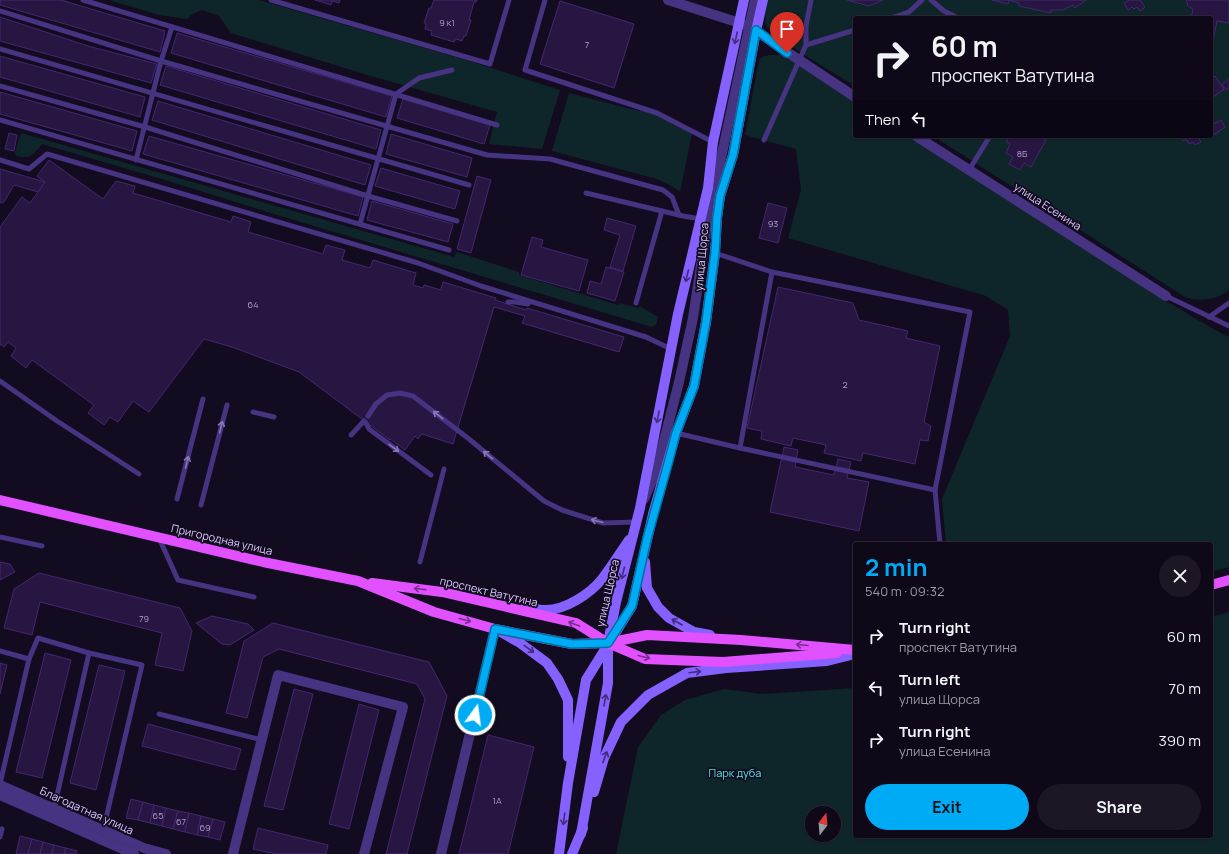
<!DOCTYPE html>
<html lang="en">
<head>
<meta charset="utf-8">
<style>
  :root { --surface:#0e0818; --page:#1c1625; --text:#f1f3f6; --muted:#9b9aa2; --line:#2e2937; --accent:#00abf5 }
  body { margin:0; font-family:Manrope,sans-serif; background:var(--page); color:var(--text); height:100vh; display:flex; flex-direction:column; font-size:15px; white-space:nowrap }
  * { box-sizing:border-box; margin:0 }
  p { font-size:13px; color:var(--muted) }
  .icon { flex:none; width:22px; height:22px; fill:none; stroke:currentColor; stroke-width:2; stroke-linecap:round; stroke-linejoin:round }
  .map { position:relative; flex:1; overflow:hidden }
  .panel { position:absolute; left:853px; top:542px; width:360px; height:296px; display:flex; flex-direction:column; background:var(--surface); border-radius:4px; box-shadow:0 1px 3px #0004,0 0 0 1px var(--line) }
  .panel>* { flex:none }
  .banner { position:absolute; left:853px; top:16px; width:360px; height:122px; border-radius:4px; box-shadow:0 1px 3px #0004,0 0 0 1px var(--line); background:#0e0818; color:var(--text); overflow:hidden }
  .needle { width:26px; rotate:16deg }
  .buttons { position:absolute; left:805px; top:806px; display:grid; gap:8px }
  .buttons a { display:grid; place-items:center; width:36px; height:36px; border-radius:50%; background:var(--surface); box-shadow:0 1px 3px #0004,0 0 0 1px var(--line); font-size:20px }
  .pin { position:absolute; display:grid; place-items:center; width:34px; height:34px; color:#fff; margin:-41px -17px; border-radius:50% 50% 50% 0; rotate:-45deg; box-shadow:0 0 4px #0007 }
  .pin .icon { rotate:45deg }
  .me { position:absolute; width:44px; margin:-22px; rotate:14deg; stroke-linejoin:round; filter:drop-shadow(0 0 3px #0008) }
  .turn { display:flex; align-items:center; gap:14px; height:84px; padding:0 12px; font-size:18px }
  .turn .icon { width:52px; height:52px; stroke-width:2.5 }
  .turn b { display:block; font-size:28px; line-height:34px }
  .then { display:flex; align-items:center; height:38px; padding:0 12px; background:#0003; gap:8px; font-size:15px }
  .round { display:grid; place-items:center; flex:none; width:42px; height:42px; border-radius:21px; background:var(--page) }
  .headline { display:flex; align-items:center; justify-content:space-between; height:68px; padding:0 12px }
  h1 { font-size:24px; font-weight:700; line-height:30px; color:var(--accent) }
  .primary-button { display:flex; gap:8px; margin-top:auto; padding:8px 12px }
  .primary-button a { flex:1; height:46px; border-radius:24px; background:var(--accent); color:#111; font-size:16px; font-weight:700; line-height:46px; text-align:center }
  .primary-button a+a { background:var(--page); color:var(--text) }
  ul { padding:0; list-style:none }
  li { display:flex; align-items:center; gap:12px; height:52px; padding:0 12px }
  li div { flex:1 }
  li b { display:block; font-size:15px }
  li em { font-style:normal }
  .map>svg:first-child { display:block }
  .green { fill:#0e262a; fill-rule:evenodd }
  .building { fill:#281642; stroke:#442770 }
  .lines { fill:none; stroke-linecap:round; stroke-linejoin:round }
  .service { stroke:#463382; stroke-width:5 }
  .minor { stroke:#463382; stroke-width:10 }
  .tertiary { stroke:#463382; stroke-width:10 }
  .secondary { stroke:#8561ff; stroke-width:10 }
  .primary { stroke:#e151ff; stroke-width:10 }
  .oneway { stroke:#412d79 }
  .oneway2 { stroke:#8977ba }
  .oneway3 { stroke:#7a2e90 }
  .route-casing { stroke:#006f9f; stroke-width:10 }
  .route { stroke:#00abf5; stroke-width:7 }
  .labels { text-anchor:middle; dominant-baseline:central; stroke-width:3.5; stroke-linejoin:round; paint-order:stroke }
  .number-label { font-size:9px; fill:#ae9dd0 }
  .street-label { font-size:11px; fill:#dbcaff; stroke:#130b20 }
  .park-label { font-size:11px; fill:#4fe6df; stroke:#130b20 }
</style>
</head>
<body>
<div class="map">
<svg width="1229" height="854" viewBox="0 0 1229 854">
  <rect width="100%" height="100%" fill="#130b20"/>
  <g class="green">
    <polygon points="109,0 259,0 466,60 560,90 542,149 489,144 497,112 364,74 231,33 219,16 202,10 191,15 187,19 159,15"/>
    <path d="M 768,0 L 1229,0 L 1229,290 C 1215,300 1202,302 1185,297 L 933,136 L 1211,136 L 1211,18 L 855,18 L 855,86 C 841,77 770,36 766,25 C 764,17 767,7 768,0 Z"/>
    <path d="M 769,55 L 782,55 L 855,102 L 855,136 L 908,136 L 1164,300 C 1186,312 1206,326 1229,337 L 1229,567 L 1211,572 L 1211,544 L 946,544 L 942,499 L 1010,336 L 1008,310 L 986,296 L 788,238 L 801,190 L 796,149 L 745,135 L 759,60 L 762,57 Z"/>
    <polygon points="569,93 639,111 642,110 657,115 692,133 680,192 672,186 657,179 552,151"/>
    <path d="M 21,133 L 454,257 L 457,252 L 519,272 L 519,275 L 618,305 L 620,303 L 638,308 L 640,306 L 658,317 L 656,325 L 652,327 L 284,217 L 165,180 L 42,144 C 33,155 31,159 16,156 L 15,152 Z"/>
    <path d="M 1229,612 L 1229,854 L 616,854 L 638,747 L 661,715 L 685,700 L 724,689 L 762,694 L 855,688 L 855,836 L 1211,836 L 1211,617 ZM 812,813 L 834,813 L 834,835 L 812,835 Z"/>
  </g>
  <g class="building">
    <polygon points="0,0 61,0 165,31 160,52 0,5"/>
    <polygon points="315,0 340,0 339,3 332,1 331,5"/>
    <polygon points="434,0 477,0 476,2 474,2 469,20 471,20 466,36 464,36 462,41 456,39 454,42 431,35 432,31 425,29 426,24 424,23 429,8 431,8"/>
    <polygon points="847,0 883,0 869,6"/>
    <polygon points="992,0 1086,0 1075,8 1073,5 1063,10 1051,10 1051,13 1019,6 1019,3 1009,0 1008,4"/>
    <polygon points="1129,0 1140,0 1145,7 1140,11 1137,7 1134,9 1132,7 1128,10 1124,3"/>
    <polygon points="1186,0 1229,0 1229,23 1217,21 1211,51 1211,18 1190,18 1190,15 1192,15 1193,9 1188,6"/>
    <polygon points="560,1 634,24 614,88 540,64"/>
    <polygon points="0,17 88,46 157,64 151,83 0,41"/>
    <polygon points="177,33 392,96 386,117 171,53"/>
    <polygon points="0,56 145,97 140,117 0,77"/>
    <polygon points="166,66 381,130 376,149 160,85"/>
    <polygon points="1215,76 1224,89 1212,98 1211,96 1212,90 1211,86 1212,85 1211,79"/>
    <polygon points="1229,79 1229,88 1226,90 1222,84"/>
    <polygon points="0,92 137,131 132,151 0,114"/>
    <polygon points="403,99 490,125 484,144 397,118"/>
    <polygon points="158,101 371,165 365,185 152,120"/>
    <polygon points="1221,120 1225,127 1211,137 1211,124 1212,125"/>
    <polygon points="9,133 17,135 14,151 5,149"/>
    <polygon points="391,134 472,158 467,177 386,154"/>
    <polygon points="149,136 363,197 358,216 143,154"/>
    <polygon points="1009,136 1037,136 1046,140 1031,167 1024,163 1020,170 1009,164 1013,157 1006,153 1010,144 1006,142"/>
    <polygon points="1179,136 1197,136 1201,142 1195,145 1193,142 1189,144 1186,139 1183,141"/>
    <polygon points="49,160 103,199 116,181 135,186 133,193 231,222 233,216 251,222 248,232 323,254 326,245 345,250 342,260 370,268 373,260 416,273 413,285 423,288 424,285 441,290 443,282 496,298 495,300 526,310 527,308 624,337 619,352 522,323 525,316 494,307 453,444 422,434 418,439 415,436 405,450 390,439 390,440 299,372 232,347 204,339 149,412 133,401 118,422 110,417 104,425 88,413 94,405 32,360 26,368 11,356 16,348 8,342 4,347 0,344 0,227 22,197 30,203 45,182 37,176"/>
    <polygon points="381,168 460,191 455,209 375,186"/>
    <polygon points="0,169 45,182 38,192 14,185 4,202 0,203"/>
    <polygon points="477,176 491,180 471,253 457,249"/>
    <polygon points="372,201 453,224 448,242 367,220"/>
    <polygon points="768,203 787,208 778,243 759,238"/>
    <polygon points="607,218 636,226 623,271 610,267 620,235 604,230"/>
    <polygon points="532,237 543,240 541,247 588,260 579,291 521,275"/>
    <polygon points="606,267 624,272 615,301 587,293 590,281 601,284"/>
    <polygon points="778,287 853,303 859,320 908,331 906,338 940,346 924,422 931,426 928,441 920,440 915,464 863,453 861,461 824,453 826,445 793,438 791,446 761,439 762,431 747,428"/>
    <polygon points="784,447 798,450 795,467 834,475 838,459 851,462 847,478 869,482 859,531 770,512"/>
    <polygon points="0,562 10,564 15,572 0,580"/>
    <polygon points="39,573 180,608 192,631 183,671 155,665 162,633 40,602 32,635 4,628 14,589"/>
    <polygon points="212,616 248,624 254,630 230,645 222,644 196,623"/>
    <polygon points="273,623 429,662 447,696 407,854 386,854 425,699 417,684 279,649 263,657 247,718 226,713 244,641"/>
    <polygon points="45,653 71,660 42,778 16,772"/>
    <polygon points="0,663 7,665 0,694"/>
    <polygon points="99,665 125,671 96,790 70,783"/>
    <polygon points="294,689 313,694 283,810 264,806"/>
    <polygon points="359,704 379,710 349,829 329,824"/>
    <polygon points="148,724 241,749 235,770 142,746"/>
    <polygon points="488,735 534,747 508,854 459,854"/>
    <polygon points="131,799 143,802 138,820 126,818"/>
    <polygon points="143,802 154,805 150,823 138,820"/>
    <polygon points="154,805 166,808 162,826 150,823"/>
    <polygon points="166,808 178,811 173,829 162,826"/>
    <polygon points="178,811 189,813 185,832 173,829"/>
    <polygon points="189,813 201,816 197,835 185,832"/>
    <polygon points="201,816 213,819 208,837 197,835"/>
    <polygon points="213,819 225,822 220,840 208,837"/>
    <polygon points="258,828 328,845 326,854 276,854 253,849"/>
    <polygon points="20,836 32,839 28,854 16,854"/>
    <polygon points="32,839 43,842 40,854 28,854"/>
    <polygon points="43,842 54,845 52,854 40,854"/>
    <polygon points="54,845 66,848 64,854 52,854"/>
    <polygon points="66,848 77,851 76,854 64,854"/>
  </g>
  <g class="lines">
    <g class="service">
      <polyline points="83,0 497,125"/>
      <polyline points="271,0 490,64 509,0"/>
      <polyline points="545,0 525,70 657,113 713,142"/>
      <polyline points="931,0 944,11 958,18"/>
      <polyline points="0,11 161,61 487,155 550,159 663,190 672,197 679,215"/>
      <polyline points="891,18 909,12 922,0"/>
      <polyline points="806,45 855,30"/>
      <polyline points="0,49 469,185"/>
      <polyline points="0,86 145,127 368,196 457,221"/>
      <polyline points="0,120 449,250"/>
      <polyline points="764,140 806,45 806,26 811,0"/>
      <polyline points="0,160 29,169 47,154 418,263 481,286 646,337 671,349"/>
      <polyline points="136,160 161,61 172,27"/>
      <polyline points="969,170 990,136"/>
      <polyline points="586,193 683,216 701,219"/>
      <polyline points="360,224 396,94 419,78 452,70"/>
      <polyline points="715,253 772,272 970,312 935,490"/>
      <polyline points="1166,296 1229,326"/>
      <polyline points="508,302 515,302 528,304"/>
      <polyline points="636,303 662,211"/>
      <polyline points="1209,317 1229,303"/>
      <polyline points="0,381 57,421 139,474"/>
      <polyline points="253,412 274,417"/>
      <polyline points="368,416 376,404 387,395 400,393 413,396 469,439 544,501 562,510 603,523 636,522"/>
      <polyline points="366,423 369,429 431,475"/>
      <polyline points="676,433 740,448 935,490 940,544"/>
      <polyline points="351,435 364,421"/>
      <polyline points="740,448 772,272"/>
      <polyline points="177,499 203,399"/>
      <polyline points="201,505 227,405"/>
      <polyline points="0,537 42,546"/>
      <polyline points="159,538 178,580 254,597"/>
      <polyline points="420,562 444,469"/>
      <polyline points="0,651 29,659"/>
      <polyline points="159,714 262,740"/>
      <polyline points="0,784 29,659 38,638 89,653 142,665 103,831"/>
      <polyline points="54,809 89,653"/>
      <polyline points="0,837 2,829"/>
    </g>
    <g class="minor">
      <polyline points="751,27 775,44 855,97"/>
      <polyline points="916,136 1166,296"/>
      <polyline points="644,499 656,472 679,382 693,318 708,219 755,0"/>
      <polyline points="0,785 144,848 166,854"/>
      <polyline points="0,795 134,854"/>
      <polyline points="233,854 278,675 403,707 364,854"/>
      <polyline points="441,854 495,629"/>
    </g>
    <polyline class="tertiary" points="668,0 749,26"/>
    <g class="secondary">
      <polyline points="645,562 647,588 658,607 669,618 694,632 710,635"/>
      <path d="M 525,607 C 531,608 538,610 544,610 C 564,611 590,594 602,579 C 612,566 620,553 629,540"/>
      <polyline points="499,631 520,643 547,663 558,679 568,700 568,757"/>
      <polyline points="594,792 604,758 621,722 648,695 687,673 726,668 827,661 855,654"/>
      <polyline points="581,834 608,683 608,643 616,602 640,508 678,314 708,188 713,142 744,0"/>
      <polyline points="559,854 568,783 586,680 632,606 653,514 676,433 694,386 706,322 715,253 717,218 720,196 733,155 756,31 763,0"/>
      <polyline points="572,854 583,828"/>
    </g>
    <g class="primary">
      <polyline points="0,500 263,562 358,581 434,612 495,629 572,644 608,643 647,635 741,640 855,650"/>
      <polyline points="372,583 442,592 576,623 608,643 645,659 723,662 837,653"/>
      <polyline points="1211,585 1229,580"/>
    </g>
  </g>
  <defs><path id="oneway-shaft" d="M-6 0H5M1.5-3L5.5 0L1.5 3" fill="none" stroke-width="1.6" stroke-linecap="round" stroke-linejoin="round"/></defs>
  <g class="oneway">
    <use href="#oneway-shaft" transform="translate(736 38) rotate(102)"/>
    <use href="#oneway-shaft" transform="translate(687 276) rotate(103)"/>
    <use href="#oneway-shaft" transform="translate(658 417) rotate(101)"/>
    <use href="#oneway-shaft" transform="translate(623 573) rotate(104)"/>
    <use href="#oneway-shaft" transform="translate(677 622) rotate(-150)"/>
    <use href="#oneway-shaft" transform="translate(529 649) rotate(37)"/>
    <use href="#oneway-shaft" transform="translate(695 672) rotate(-7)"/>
    <use href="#oneway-shaft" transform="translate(605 700) rotate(-80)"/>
    <use href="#oneway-shaft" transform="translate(605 757) rotate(-69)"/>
    <use href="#oneway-shaft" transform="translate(564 819) rotate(97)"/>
  </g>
  <g class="oneway2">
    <use href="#oneway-shaft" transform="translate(438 415) rotate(-142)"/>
    <use href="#oneway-shaft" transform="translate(221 427) rotate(-76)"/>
    <use href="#oneway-shaft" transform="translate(394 448) rotate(37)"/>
    <use href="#oneway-shaft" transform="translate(488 455) rotate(-140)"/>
    <use href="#oneway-shaft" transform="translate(187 462) rotate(-76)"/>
    <use href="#oneway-shaft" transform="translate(597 521) rotate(-165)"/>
  </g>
  <g class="oneway3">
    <use href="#oneway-shaft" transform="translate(420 589) rotate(-173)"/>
    <use href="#oneway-shaft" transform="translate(465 620) rotate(15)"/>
    <use href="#oneway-shaft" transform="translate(574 624) rotate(-160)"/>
    <use href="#oneway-shaft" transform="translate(802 645) rotate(-175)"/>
    <use href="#oneway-shaft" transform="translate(644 657) rotate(14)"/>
  </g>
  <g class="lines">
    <g class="route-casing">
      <polyline id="route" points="475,715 495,629 572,644 608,643 632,606 647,539 669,460 676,433 694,386 706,322 715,253 717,218 720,196 733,155 756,30 787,53"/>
    </g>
    <use href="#route" class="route"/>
  </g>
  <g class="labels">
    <g class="number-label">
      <text x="447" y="22">9 к1</text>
      <text x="587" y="44">7</text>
      <text x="1022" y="153">8Б</text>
      <text x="773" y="223">93</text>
      <text x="253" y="304">64</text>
      <text x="845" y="384">2</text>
      <text x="144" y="618">79</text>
      <text x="497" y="800">1А</text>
      <text x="158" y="815">65</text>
      <text x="181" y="821">67</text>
      <text x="205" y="827">69</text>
    </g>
    <g class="street-label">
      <text transform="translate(1048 206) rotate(33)">улица Есенина</text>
      <text transform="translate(701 257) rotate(-85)">улица Щорса</text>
      <text transform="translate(222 539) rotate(13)">Пригородная улица</text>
      <text transform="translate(489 591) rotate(13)">проспект Ватутина</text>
      <text transform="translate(607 593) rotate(-77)">улица Щорса</text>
      <text transform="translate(87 810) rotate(24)">Благодатная улица</text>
    </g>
    <g class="park-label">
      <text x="735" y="772">Парк дуба</text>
    </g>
  </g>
</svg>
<div class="buttons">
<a><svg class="needle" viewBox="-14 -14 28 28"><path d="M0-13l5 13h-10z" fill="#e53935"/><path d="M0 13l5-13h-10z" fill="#9b9aa2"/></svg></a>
</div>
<div class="pin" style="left:787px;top:53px;background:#d93025"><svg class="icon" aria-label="arrive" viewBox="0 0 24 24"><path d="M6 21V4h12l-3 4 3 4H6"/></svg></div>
<svg class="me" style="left:475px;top:715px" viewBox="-20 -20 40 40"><circle r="17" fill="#00abf5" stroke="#fff" stroke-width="3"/><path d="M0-11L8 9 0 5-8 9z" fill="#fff"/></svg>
<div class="banner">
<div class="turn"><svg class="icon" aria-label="right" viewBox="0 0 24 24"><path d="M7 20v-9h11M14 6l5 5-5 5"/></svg><div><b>60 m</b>проспект Ватутина</div></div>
<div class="then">Then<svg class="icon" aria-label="left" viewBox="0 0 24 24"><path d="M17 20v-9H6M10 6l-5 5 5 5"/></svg></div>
</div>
<section class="panel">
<div class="headline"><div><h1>2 min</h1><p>540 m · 09:32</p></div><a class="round"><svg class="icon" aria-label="close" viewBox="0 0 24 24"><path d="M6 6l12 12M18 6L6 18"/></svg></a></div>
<ul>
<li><svg class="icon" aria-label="right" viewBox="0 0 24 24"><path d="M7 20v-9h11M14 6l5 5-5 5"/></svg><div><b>Turn right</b><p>проспект Ватутина</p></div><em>60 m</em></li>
<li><svg class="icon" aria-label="left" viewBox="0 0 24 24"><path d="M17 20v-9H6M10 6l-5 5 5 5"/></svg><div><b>Turn left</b><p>улица Щорса</p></div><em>70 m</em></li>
<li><svg class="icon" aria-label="right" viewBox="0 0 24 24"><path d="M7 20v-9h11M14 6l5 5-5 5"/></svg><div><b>Turn right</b><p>улица Есенина</p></div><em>390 m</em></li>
</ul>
<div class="primary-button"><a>Exit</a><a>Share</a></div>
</section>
</div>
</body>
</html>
